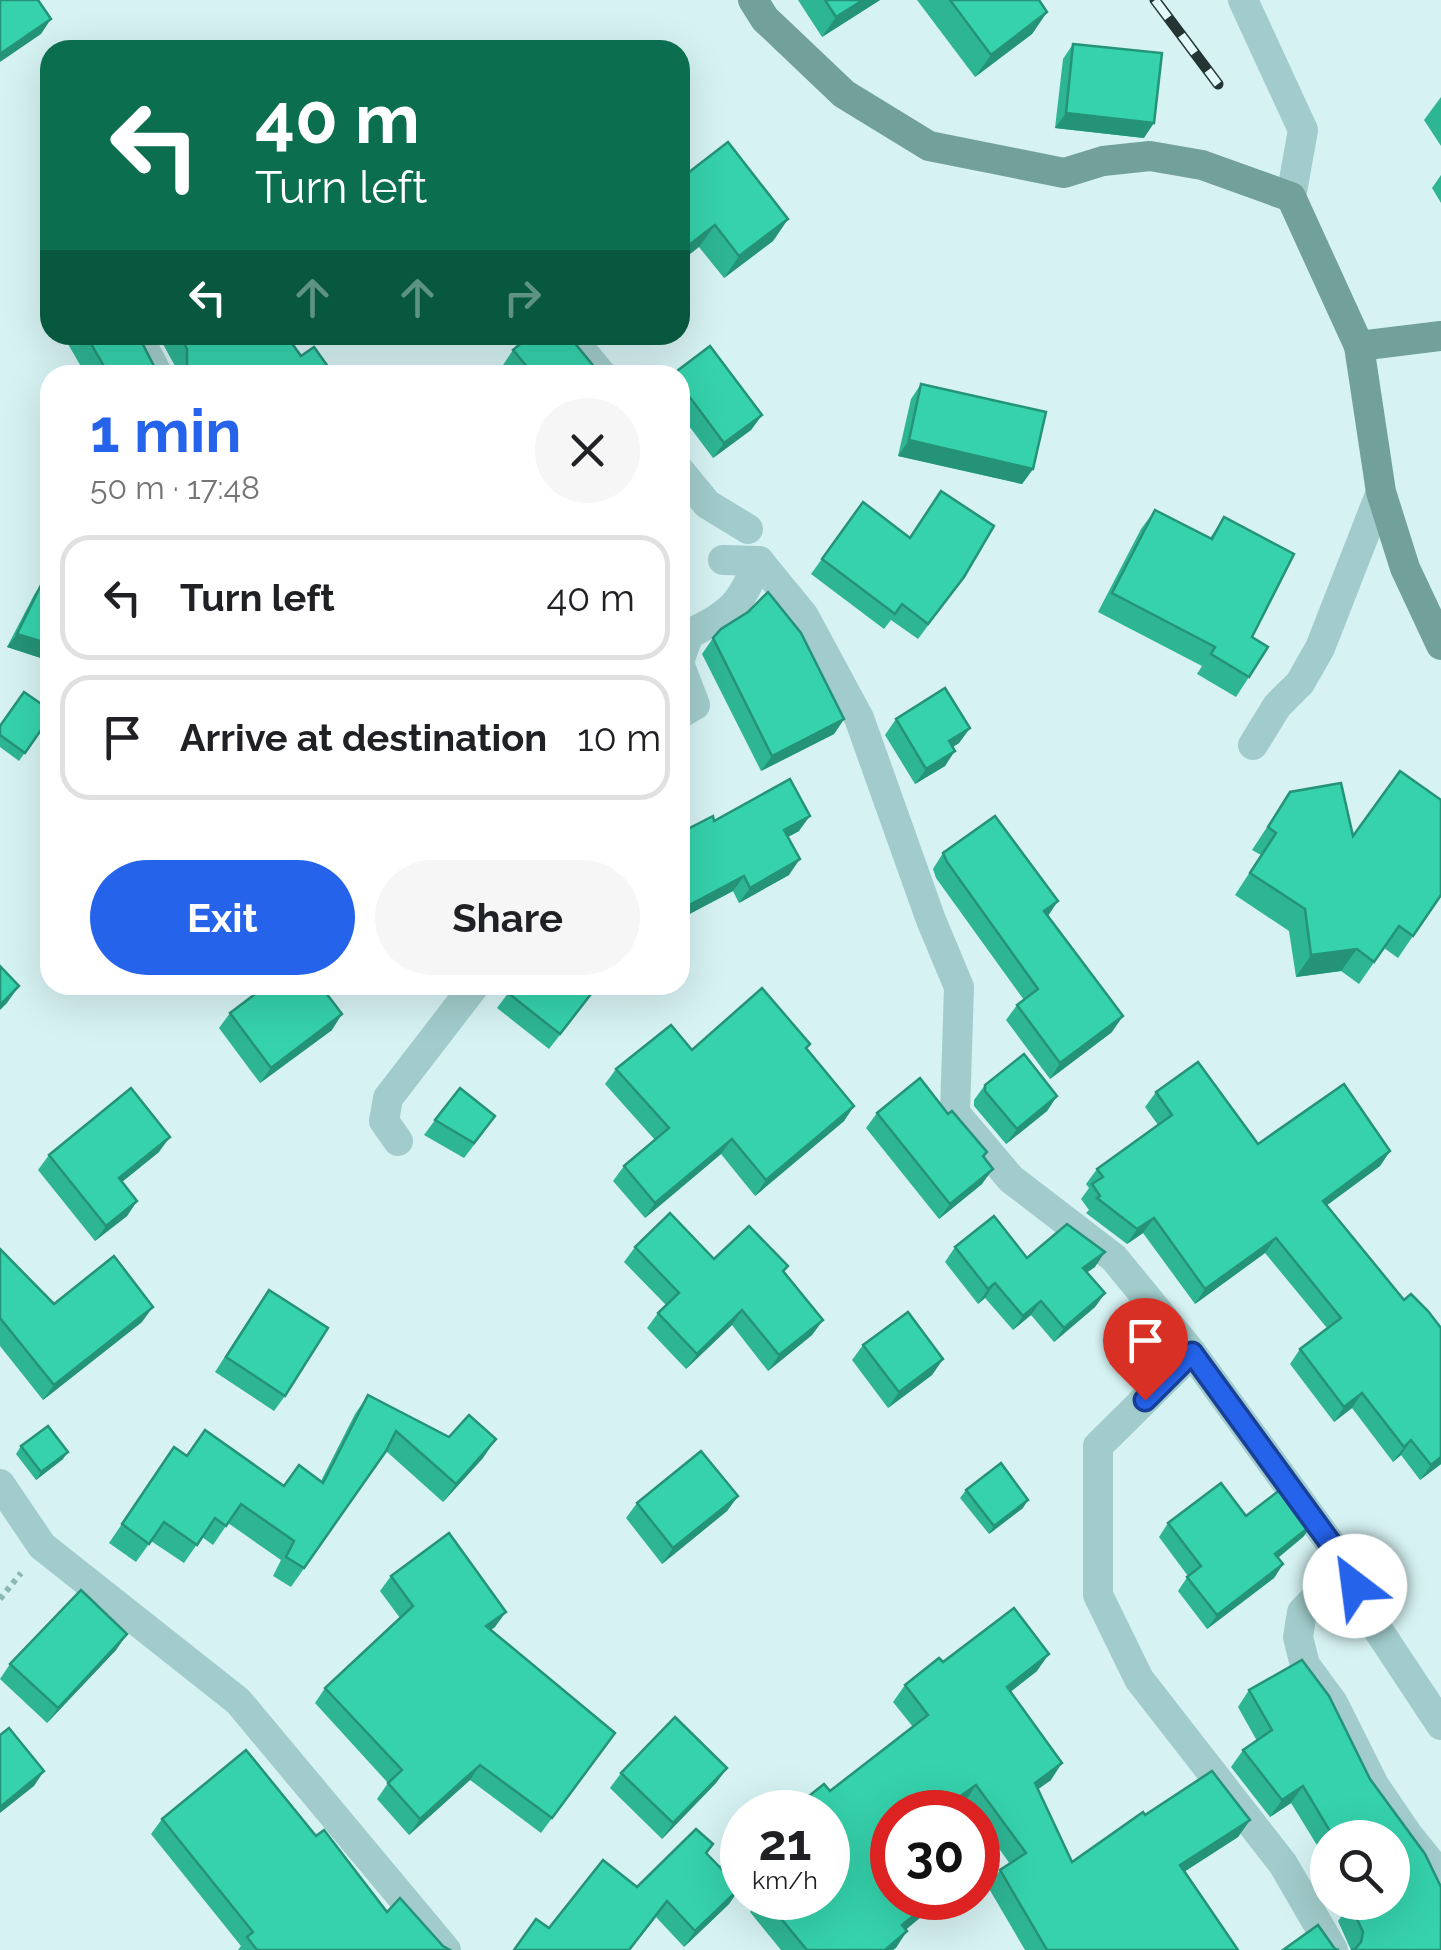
<!DOCTYPE html>
<html lang="en">
<head>
<meta charset="utf-8">
<style>
  :root { --surface:#fff; --page:#f6f6f6; --text:#202124; --muted:#757577; --line:#e0e0e0; --accent:#2563eb }
  body { margin:0; font-family:Raleway,sans-serif; background:var(--page); color:var(--text); height:100vh; display:flex; flex-direction:column; font-size:38px; white-space:nowrap }
  * { box-sizing:border-box; margin:0 }
  p { font-size:32px; color:var(--muted) }
  .icon { flex:none; width:55px; height:55px; fill:none; stroke:currentColor; stroke-width:2; stroke-linecap:round; stroke-linejoin:round }
  .map { position:relative; flex:1; overflow:hidden }
  .drawer { position:absolute; left:40px; top:365px; width:650px; height:630px; display:flex; flex-direction:column; background:var(--surface); border-radius:30px; box-shadow:0 10px 40px #0002 }
  .drawer>* { flex:none }
  .guide { position:absolute; left:40px; top:40px; width:650px; height:305px; border-radius:30px; box-shadow:0 10px 40px #0002; background:#0b6e4f; color:#fff; overflow:hidden }
  .controls { position:absolute; left:1310px; top:1820px; display:grid; gap:20px }
  .controls a { display:grid; place-items:center; width:100px; height:100px; border-radius:50%; background:var(--surface); box-shadow:0 10px 40px #0002; font-size:50px }
  .speed { position:absolute; left:720px; top:1790px; display:flex; gap:20px; font-size:50px; font-weight:700; text-align:center }
  .speed>* { display:grid; place-content:center; width:130px; height:130px; border-radius:50%; background:var(--surface); box-shadow:0 10px 40px #0002; line-height:1 }
  .speed small { font-size:25px; font-weight:400 }
  .speed .limit { border:15px solid #d22; background:#fff; color:#111 }
  .pin { position:absolute; display:grid; place-items:center; width:85px; height:85px; color:#fff; margin:-102px -42px; border-radius:50% 50% 50% 0; rotate:-45deg; box-shadow:0 0 10px #0007 }
  .pin .icon { rotate:45deg }
  .me { position:absolute; width:110px; margin:-55px; rotate:330deg; stroke-linejoin:round; filter:drop-shadow(0 0 8px #0008) }
  .turn { display:flex; align-items:center; gap:35px; height:210px; padding:0 50px; font-size:45px }
  .turn .icon { width:130px; height:130px; stroke-width:2.5 }
  .turn b { display:block; font-size:70px; line-height:85px }
  .lanes { display:flex; align-items:center; height:95px; padding:0 50px; background:#0003; justify-content:center; gap:50px; direction:ltr }
  .lanes .off { opacity:.35 }
  .round { display:grid; place-items:center; flex:none; width:105px; height:105px; border-radius:52px; background:var(--page) }
  .overview { display:flex; align-items:center; justify-content:space-between; height:170px; padding:0 50px }
  h1 { font-size:60px; font-weight:700; line-height:75px; color:var(--accent) }
  .button { display:flex; gap:20px; margin-top:auto; padding:20px 50px }
  .button a { flex:1; height:115px; border-radius:60px; background:var(--accent); color:#fff; font-size:40px; font-weight:700; line-height:115px; text-align:center }
  .button a+a { background:var(--page); color:var(--text) }
  ul { padding:0; list-style:none }
  li { display:flex; align-items:center; gap:30px; height:125px; margin:0 20px 15px; padding:0 30px; border:5px solid var(--line); border-radius:30px }
  li div { flex:1 }
  li b { display:block; font-size:38px }
  li em { font-style:normal }
  .map>svg:first-child { display:block }
  .lines { fill:none; stroke-linecap:round; stroke-linejoin:round }
  .path { stroke:#8bb8b6; stroke-width:6; stroke-dasharray:5 5; stroke-linecap:butt }
  .street { stroke:#a1cccb; stroke-width:30 }
  .secondary { stroke:#72a09a; stroke-width:30 }
  .rail-casing { stroke:#253533; stroke-width:11 }
  .rail { stroke:#e2f9fb; stroke-width:8; stroke-dasharray:22; stroke-linecap:butt }
  .wall { fill:#2eb594 }
  .shaded-wall { fill:#259378 }
  .building { fill:#35d2ac; stroke:#259378; stroke-width:2.5 }
  .route-casing { stroke:#184099; stroke-width:25 }
  .route { stroke:#2563eb; stroke-width:18 }
</style>
</head>
<body>
<div class="map">
<svg width="1441" height="1950" viewBox="0 0 1441 1950">
  <rect width="100%" height="100%" fill="#d6f2f3"/>
  <g class="lines">
    <polyline class="path" points="0,1599 21,1573"/>
    <g class="street">
      <polyline points="1243,0 1303,130 1291,197"/>
      <polyline points="137,335 158,375"/>
      <polyline points="569,335 602,375"/>
      <polyline points="680,471 707,504 748,529"/>
      <polyline points="723,560 759,561 804,616 859,718 931,920 959,987 955,1113 1011,1179 1114,1258 1192,1353 1347,1566 1363,1607 1441,1725"/>
      <path d="M 680,659 L 689,634 C 733,612 739,606 759,561"/>
      <polyline points="680,666 695,705 680,714"/>
      <polyline points="1253,745 1277,706 1300,683 1320,648 1381,492"/>
      <polyline points="398,1141 384,1121 388,1098 475,985"/>
      <polyline points="1192,1353 1098,1446 1098,1595 1139,1679 1283,1864 1333,1950"/>
      <polyline points="0,1484 42,1546 238,1701 446,1950"/>
      <polyline points="1347,1566 1302,1612 1298,1637 1305,1665 1333,1703 1374,1785 1408,1835 1441,1876"/>
    </g>
    <g class="secondary">
      <polyline points="753,0 765,19 844,94 929,146 1064,173 1103,161 1150,156 1202,165 1291,197 1359,346 1381,492 1405,568 1441,645"/>
      <polyline points="1359,346 1441,336"/>
    </g>
    <g class="rail-casing">
      <polyline id="rail" points="1155,0 1218,84"/>
    </g>
    <use href="#rail" class="rail"/>
  </g>
  <g class="wall">
    <polygon points="798,0 880,0 822,37"/>
    <polygon points="917,0 1039,0 1047,12 1032,34 975,77"/>
    <polygon points="1073,44 1144,138 1055,128 1063,59"/>
    <polygon points="1441,97 1441,146 1424,120"/>
    <polygon points="1441,175 1441,203 1432,188"/>
    <polygon points="680,179 788,219 773,241 724,278 699,247"/>
    <polygon points="68,335 138,335 154,366 161,374 174,374 175,366 158,335 286,335 301,356 334,375 86,375 65,339"/>
    <polygon points="710,346 762,415 751,430 713,458 680,414 680,375 672,375"/>
    <polygon points="513,350 601,375 511,375 503,365"/>
    <polygon points="921,384 1033,469 1022,484 898,456 911,399"/>
    <polygon points="863,502 964,577 918,639 891,620 884,629 811,574"/>
    <polygon points="1155,510 1210,538 1224,517 1252,637 1249,677 1236,697 1197,674 1202,666 1098,612 1141,529"/>
    <polygon points="43,581 50,585 50,661 7,647 34,595"/>
    <polygon points="713,638 844,719 834,734 761,771 702,654"/>
    <polygon points="50,717 19,761 0,747 0,726"/>
    <polygon points="896,719 970,728 959,743 953,747 945,766 915,784 885,735"/>
    <polygon points="1290,792 1441,895 1398,958 1384,948 1359,984 1341,971 1296,977 1289,931 1235,895 1261,855 1252,850"/>
    <polygon points="714,821 799,831 788,837 789,875 739,903 733,891 680,919 680,833"/>
    <polygon points="943,853 1048,916 1112,1032 1050,1079 1006,1020 1017,1005 1024,1000 936,878 933,869"/>
    <polygon points="395,985 414,985 402,994"/>
    <polygon points="514,985 620,985 613,995 599,985 549,1049 497,1008"/>
    <polygon points="230,1013 332,1030 260,1083 219,1028"/>
    <polygon points="810,1044 807,1049 854,1106 844,1121 755,1196 721,1154 645,1218 613,1181 624,1166 655,1140 605,1084 616,1069 692,1050"/>
    <polygon points="985,1085 1057,1096 1047,1111 1006,1144 974,1106 974,1100"/>
    <polygon points="1156,1092 1258,1144 1390,1151 1380,1166 1326,1206 1404,1300 1441,1328 1441,1464 1420,1480 1401,1455 1393,1462 1352,1408 1334,1422 1290,1364 1300,1349 1327,1328 1265,1253 1195,1304 1143,1233 1127,1244 1086,1213 1089,1210 1081,1199 1089,1188 1086,1184 1097,1169 1158,1125 1145,1107"/>
    <polygon points="877,1113 987,1152 984,1158 982,1184 939,1219 866,1128"/>
    <polygon points="435,1120 484,1132 464,1158 424,1135"/>
    <polygon points="159,1152 122,1182 137,1201 127,1216 95,1241 38,1170 49,1155"/>
    <polygon points="635,1247 784,1272 823,1320 812,1335 768,1371 732,1325 686,1369 647,1328 658,1313 666,1305 624,1262"/>
    <polygon points="955,1247 1095,1267 1087,1272 1105,1293 1095,1307 1054,1342 1031,1315 1013,1330 985,1298 978,1304 945,1262"/>
    <polygon points="0,1249 54,1304 142,1322 43,1400 0,1346"/>
    <polygon points="258,1305 285,1396 274,1411 215,1372"/>
    <polygon points="863,1345 943,1359 932,1375 888,1408 852,1360"/>
    <polygon points="368,1395 483,1458 443,1502 386,1451 291,1587 273,1576 281,1560 228,1523 213,1545 202,1537 184,1563 151,1541 136,1562 109,1543 174,1447 187,1456 284,1486 321,1481 355,1414"/>
    <polygon points="21,1446 63,1459 36,1480 16,1454"/>
    <polygon points="966,1490 1023,1508 989,1534 960,1498"/>
    <polygon points="738,1496 727,1511 662,1564 626,1518 637,1503"/>
    <polygon points="1246,1516 1313,1524 1303,1537 1278,1558 1283,1564 1274,1578 1207,1629 1178,1591 1188,1576 1159,1537 1168,1523"/>
    <polygon points="391,1576 495,1627 490,1630 604,1748 541,1833 470,1780 409,1835 377,1799 388,1783 315,1703 325,1688 400,1618 380,1591"/>
    <polygon points="127,1634 116,1650 47,1723 0,1679 10,1664"/>
    <polygon points="943,1662 1037,1671 1010,1692 1051,1780 1038,1789 1072,1862 1145,1815 1250,1820 1238,1837 1184,1872 1238,1950 1025,1950 988,1887 1000,1870 1010,1864 978,1819 978,1812 973,1812 965,1802 950,1812 892,1812 906,1930 907,1931 893,1950 781,1950 750,1912 760,1898 828,1898 913,1727 893,1702 905,1685"/>
    <polygon points="1249,1690 1370,1779 1441,1950 1351,1950 1338,1921 1350,1904 1392,1902 1392,1838 1328,1838 1328,1863 1291,1803 1270,1817 1231,1767 1243,1750 1257,1741 1238,1707"/>
    <polygon points="727,1768 716,1783 662,1839 610,1788 621,1773"/>
    <polygon points="162,1819 316,1836 387,1912 450,1950 238,1950 241,1946 151,1834"/>
    <polygon points="706,1853 740,1888 729,1904 684,1947 656,1917 630,1950 514,1950 549,1928"/>
  </g>
  <g class="shaded-wall">
    <polygon points="863,0 880,0 822,37 836,17"/>
    <polygon points="1047,12 1032,34 975,77 991,55"/>
    <polygon points="51,19 41,34 0,62 0,54"/>
    <polygon points="1066,113 1154,123 1144,138 1055,128"/>
    <polygon points="788,219 773,241 724,278 739,256"/>
    <polygon points="715,225 699,247 680,262 680,252"/>
    <polygon points="762,415 751,430 713,458 724,443"/>
    <polygon points="909,440 1033,469 1022,484 898,456"/>
    <polygon points="17,634 50,644 50,661 7,647"/>
    <polygon points="844,719 834,734 761,771 772,756"/>
    <polygon points="970,728 959,743 939,756 949,741"/>
    <polygon points="955,751 945,766 915,784 926,769"/>
    <polygon points="810,816 799,831 773,845 784,830"/>
    <polygon points="800,859 789,875 739,903 750,888"/>
    <polygon points="744,876 733,891 680,919 680,910"/>
    <polygon points="1058,901 1048,916 1044,911"/>
    <polygon points="1357,949 1341,971 1296,977 1311,955"/>
    <polygon points="19,986 7,1003 0,1010 0,1005"/>
    <polygon points="342,1014 332,1030 260,1083 271,1068"/>
    <polygon points="1123,1016 1112,1032 1050,1079 1060,1063"/>
    <polygon points="1057,1096 1047,1111 1006,1144 1017,1129"/>
    <polygon points="854,1106 844,1121 755,1196 766,1180"/>
    <polygon points="170,1137 159,1152 108,1193 119,1178"/>
    <polygon points="732,1139 721,1154 645,1218 655,1203"/>
    <polygon points="1390,1151 1380,1166 1312,1216 1323,1201"/>
    <polygon points="993,1169 982,1184 939,1219 950,1204"/>
    <polygon points="137,1201 127,1216 95,1241 106,1226"/>
    <polygon points="1154,1218 1143,1233 1127,1244 1137,1229"/>
    <polygon points="1276,1238 1265,1253 1195,1304 1205,1289"/>
    <polygon points="1105,1252 1095,1267 1073,1282 1083,1268"/>
    <polygon points="995,1283 985,1298 978,1304 988,1289"/>
    <polygon points="1105,1293 1095,1307 1054,1342 1064,1328"/>
    <polygon points="1041,1301 1031,1315 1013,1330 1023,1316"/>
    <polygon points="153,1307 142,1322 43,1400 54,1385"/>
    <polygon points="742,1310 732,1325 686,1369 697,1354"/>
    <polygon points="823,1320 812,1335 768,1371 779,1355"/>
    <polygon points="943,1359 932,1375 888,1408 899,1392"/>
    <polygon points="1362,1393 1352,1408 1334,1422 1344,1407"/>
    <polygon points="496,1439 483,1458 443,1502 456,1484"/>
    <polygon points="1411,1440 1401,1455 1393,1462 1404,1447"/>
    <polygon points="68,1452 63,1459 36,1480 41,1472"/>
    <polygon points="1441,1457 1441,1464 1420,1480 1431,1465"/>
    <polygon points="738,1496 727,1511 662,1564 673,1548"/>
    <polygon points="1028,1500 1023,1508 989,1534 994,1526"/>
    <polygon points="1313,1524 1303,1537 1265,1568 1275,1554"/>
    <polygon points="1283,1564 1274,1578 1207,1629 1217,1615"/>
    <polygon points="506,1612 495,1627 475,1642 486,1626"/>
    <polygon points="127,1634 116,1650 47,1723 58,1708"/>
    <polygon points="1049,1654 1037,1671 995,1704 1007,1687"/>
    <polygon points="1062,1763 1051,1780 1023,1800 1035,1783"/>
    <polygon points="480,1765 470,1780 409,1835 420,1819"/>
    <polygon points="727,1768 716,1783 662,1839 673,1823"/>
    <polygon points="44,1771 34,1786 0,1813 0,1807"/>
    <polygon points="976,1785 965,1802 950,1812 938,1812"/>
    <polygon points="1303,1786 1291,1803 1270,1817 1282,1800"/>
    <polygon points="1250,1820 1238,1837 1168,1882 1180,1865"/>
    <polygon points="740,1888 729,1904 684,1947 695,1931"/>
    <polygon points="936,1898 944,1898 891,1942 902,1925"/>
    <polygon points="907,1931 896,1948 893,1950 885,1950"/>
  </g>
  <g class="building">
    <polygon points="0,0 38,0 51,19 0,54"/>
    <polygon points="825,0 863,0 836,17"/>
    <polygon points="950,0 1039,0 1047,12 991,55"/>
    <polygon points="1073,44 1162,53 1154,123 1066,113"/>
    <polygon points="728,142 788,219 739,256 715,225 680,252 680,179"/>
    <polygon points="86,335 138,335 154,366 161,374 178,374 187,366 187,349 180,335 286,335 301,356 314,347 334,375 109,375"/>
    <polygon points="531,335 568,335 601,375 534,375 513,350"/>
    <polygon points="710,346 762,415 724,443 680,384 680,375 673,374"/>
    <polygon points="921,384 1046,412 1033,469 909,440"/>
    <polygon points="941,491 994,526 964,577 928,624 902,604 895,614 822,559 863,502 910,538"/>
    <polygon points="1155,510 1212,539 1224,517 1294,554 1252,637 1268,647 1249,677 1211,654 1215,647 1112,593"/>
    <polygon points="43,581 50,585 50,644 17,634"/>
    <polygon points="768,592 801,633 844,719 772,756 713,638 721,629 748,612"/>
    <polygon points="945,688 970,728 949,741 955,751 926,769 896,719"/>
    <polygon points="24,692 50,710 50,717 25,753 0,735 0,726"/>
    <polygon points="1400,771 1441,800 1441,895 1413,936 1399,926 1374,962 1357,949 1311,955 1305,909 1250,873 1276,833 1268,827 1290,792 1341,783 1353,836"/>
    <polygon points="790,779 810,816 784,830 800,859 750,888 744,876 680,910 680,833 713,816 714,821"/>
    <polygon points="995,816 1058,901 1044,911 1123,1016 1060,1063 1017,1005 1038,989 947,862 943,853"/>
    <polygon points="0,966 19,986 0,1005"/>
    <polygon points="267,985 320,985 342,1014 271,1068 230,1013"/>
    <polygon points="514,985 598,985 560,1034 508,993"/>
    <polygon points="762,988 810,1044 806,1048 854,1106 766,1180 732,1139 655,1203 624,1166 669,1128 616,1069 671,1025 692,1050"/>
    <polygon points="1024,1054 1057,1096 1017,1129 985,1091 985,1085"/>
    <polygon points="1198,1062 1258,1144 1344,1084 1390,1151 1323,1201 1404,1300 1411,1294 1428,1311 1441,1328 1441,1457 1431,1465 1411,1440 1404,1447 1362,1393 1344,1407 1300,1349 1341,1318 1276,1238 1205,1289 1154,1218 1137,1229 1097,1198 1100,1196 1092,1184 1103,1177 1097,1169 1172,1115 1156,1092"/>
    <polygon points="920,1078 948,1114 952,1111 987,1152 983,1156 993,1169 950,1204 877,1113"/>
    <polygon points="131,1088 170,1137 119,1178 137,1201 106,1226 49,1155"/>
    <polygon points="460,1088 495,1116 474,1143 435,1120"/>
    <polygon points="670,1213 714,1259 749,1226 788,1266 783,1271 823,1320 779,1355 742,1310 697,1354 658,1313 679,1293 635,1247"/>
    <polygon points="994,1216 1027,1258 1067,1224 1105,1252 1083,1268 1105,1293 1064,1328 1041,1301 1023,1316 995,1283 988,1289 955,1247"/>
    <polygon points="0,1249 54,1304 114,1256 153,1307 54,1385 0,1318"/>
    <polygon points="269,1290 328,1328 285,1396 226,1357"/>
    <polygon points="908,1312 943,1359 899,1392 863,1345"/>
    <polygon points="368,1395 449,1437 469,1415 496,1439 456,1484 396,1431 386,1451 304,1568 286,1557 294,1541 241,1504 226,1526 215,1518 197,1545 164,1522 149,1544 122,1524 174,1447 187,1456 205,1430 284,1486 299,1465 323,1483"/>
    <polygon points="48,1426 68,1452 41,1472 21,1446"/>
    <polygon points="701,1451 738,1496 673,1548 637,1503"/>
    <polygon points="1001,1463 1028,1500 994,1526 966,1490"/>
    <polygon points="1221,1483 1246,1516 1285,1486 1313,1524 1275,1554 1283,1564 1217,1615 1187,1577 1201,1566 1168,1523"/>
    <polygon points="449,1533 506,1612 486,1626 615,1733 552,1818 480,1765 420,1819 388,1783 402,1770 325,1688 413,1606 391,1576"/>
    <polygon points="81,1590 127,1634 58,1708 10,1664"/>
    <polygon points="1014,1608 1049,1654 1007,1687 1062,1763 1035,1783 1072,1862 1143,1812 1145,1815 1212,1771 1250,1820 1180,1865 1238,1950 1047,1950 1000,1870 1026,1853 976,1785 938,1812 892,1812 892,1898 936,1898 902,1925 907,1931 885,1950 807,1950 764,1898 828,1898 828,1812 789,1812 824,1784 830,1791 928,1715 905,1685 939,1658 943,1662"/>
    <polygon points="1302,1660 1329,1696 1370,1779 1425,1854 1441,1887 1441,1950 1351,1950 1355,1949 1361,1942 1363,1932 1350,1904 1353,1902 1392,1902 1392,1838 1334,1838 1303,1786 1282,1800 1243,1750 1272,1730 1249,1690"/>
    <polygon points="675,1717 727,1768 673,1823 621,1773"/>
    <polygon points="9,1728 44,1771 0,1807 0,1735"/>
    <polygon points="246,1750 316,1836 324,1830 387,1912 400,1898 443,1946 450,1950 257,1950 247,1937 253,1932 162,1819"/>
    <polygon points="696,1829 713,1844 706,1853 740,1888 695,1931 667,1901 629,1950 514,1950 536,1919 549,1928 603,1860 637,1887"/>
    <polygon points="1318,1925 1335,1949 1339,1950 1283,1950"/>
  </g>
  <g class="lines">
    <g class="route-casing">
      <polyline id="route" points="1145,1400 1192,1353 1347,1566 1355,1586"/>
    </g>
    <use href="#route" class="route"/>
  </g>
</svg>
<div class="controls">
<a><svg class="icon" aria-label="search" viewBox="0 0 24 24"><circle cx="10" cy="10" r="6"/><path d="M15 15l6 6"/></svg></a>
</div>
<div class="speed"><div>21<small>km/h</small></div><div class="limit">30</div></div>
<div class="pin" style="left:1145px;top:1400px;background:#d93025"><svg class="icon" aria-label="arrive" viewBox="0 0 24 24"><path d="M6 21V4h12l-3 4 3 4H6"/></svg></div>
<svg class="me" style="left:1355px;top:1586px" viewBox="-20 -20 40 40"><circle r="19" fill="#fff"/><path d="M0-13L10 11 0 6-10 11z" fill="#2563eb"/></svg>
<div class="guide">
<div class="turn"><svg class="icon" aria-label="left" viewBox="0 0 24 24"><path d="M17 20v-9H6M10 6l-5 5 5 5"/></svg><div><b>40 m</b>Turn left</div></div>
<div class="lanes"><svg class="icon" aria-label="left" viewBox="0 0 24 24"><path d="M17 20v-9H6M10 6l-5 5 5 5"/></svg><svg class="icon off" aria-label="ahead" viewBox="0 0 24 24"><path d="M12 20V5M6 11l6-6 6 6"/></svg><svg class="icon off" aria-label="ahead" viewBox="0 0 24 24"><path d="M12 20V5M6 11l6-6 6 6"/></svg><svg class="icon off" aria-label="right" viewBox="0 0 24 24"><path d="M7 20v-9h11M14 6l5 5-5 5"/></svg></div>
</div>
<section class="drawer">
<div class="overview"><div><h1>1 min</h1><p>50 m · 17:48</p></div><a class="round"><svg class="icon" aria-label="close" viewBox="0 0 24 24"><path d="M6 6l12 12M18 6L6 18"/></svg></a></div>
<ul>
<li><svg class="icon" aria-label="left" viewBox="0 0 24 24"><path d="M17 20v-9H6M10 6l-5 5 5 5"/></svg><div><b>Turn left</b></div><em>40 m</em></li>
<li><svg class="icon" aria-label="arrive" viewBox="0 0 24 24"><path d="M6 21V4h12l-3 4 3 4H6"/></svg><div><b>Arrive at destination</b></div><em>10 m</em></li>
</ul>
<div class="button"><a>Exit</a><a>Share</a></div>
</section>
</div>
</body>
</html>
